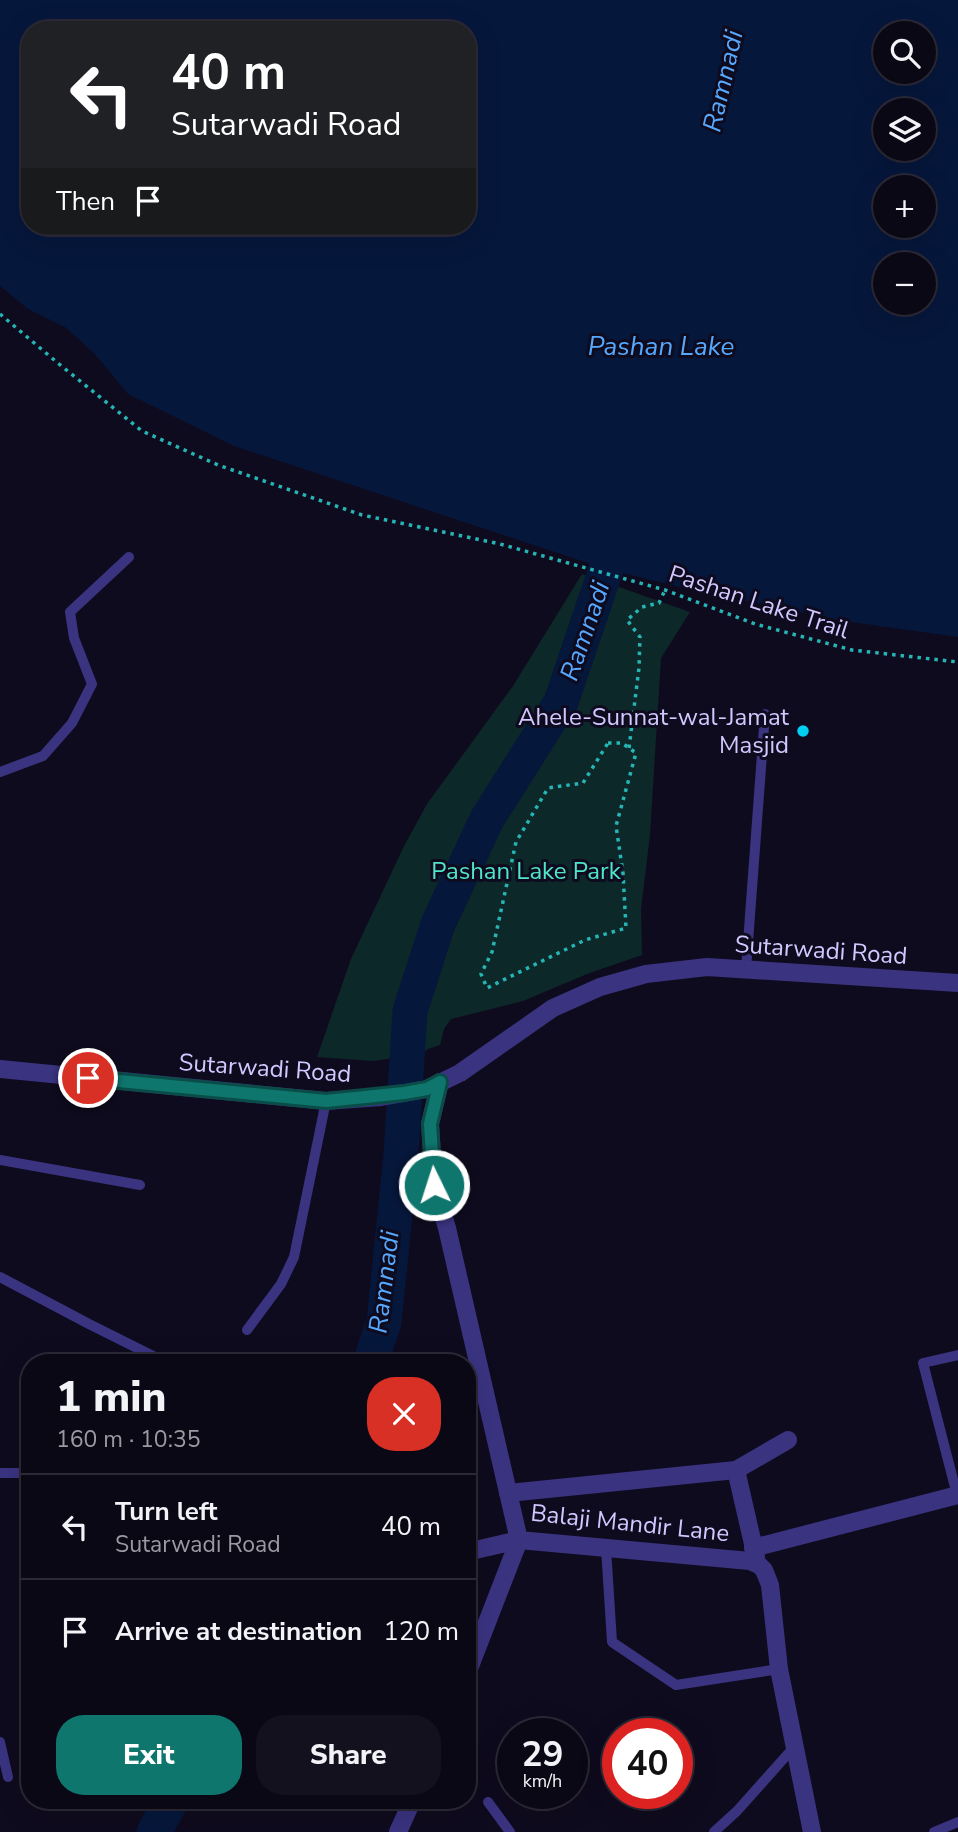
<!DOCTYPE html>
<html lang="en">
<head>
<meta charset="utf-8">
<style>
  :root { --surface:#0b0816; --page:#14111f; --text:#f1f3f6; --muted:#9a9aa1; --line:#2b2935; --accent:#0f766e }
  body { margin:0; font-family:"Nunito Sans",sans-serif; background:var(--page); color:var(--text); height:100vh; display:flex; flex-direction:column; font-size:26px; white-space:nowrap }
  * { box-sizing:border-box; margin:0 }
  p { font-size:23px; color:var(--muted) }
  .icon { flex:none; width:38px; height:38px; fill:none; stroke:currentColor; stroke-width:2; stroke-linecap:round; stroke-linejoin:round }
  .map { position:relative; flex:1; overflow:hidden }
  .side { position:absolute; left:21px; top:1354px; width:455px; height:455px; display:flex; flex-direction:column; background:var(--surface); border-radius:28px; box-shadow:0 7px 28px #0002,0 0 0 2px var(--line) }
  .side>* { flex:none }
  .guide { position:absolute; left:21px; top:21px; width:455px; height:214px; border-radius:28px; box-shadow:0 7px 28px #0002,0 0 0 2px var(--line); background:#202124; color:#fff; overflow:hidden }
  .controls { position:absolute; left:873px; top:21px; display:grid; gap:14px }
  .controls a { display:grid; place-items:center; width:63px; height:63px; border-radius:50%; background:var(--surface); box-shadow:0 7px 28px #0002,0 0 0 2px var(--line); font-size:35px }
  .speed { position:absolute; left:497px; top:1718px; display:flex; gap:14px; font-size:35px; font-weight:700; text-align:center }
  .speed>* { display:grid; place-content:center; width:91px; height:91px; border-radius:50%; background:var(--surface); box-shadow:0 7px 28px #0002,0 0 0 2px var(--line); line-height:1 }
  .speed small { font-size:18px; font-weight:400 }
  .speed .limit { border:10px solid #d22; background:#fff; color:#111 }
  .pin { position:absolute; display:grid; place-items:center; width:60px; height:60px; color:#fff; margin:-30px; border:4px solid #fff; border-radius:50%; box-shadow:0 2px 7px #0007 }
  .me { position:absolute; width:77px; margin:-38px; rotate:356deg; stroke-linejoin:round; filter:drop-shadow(0 0 5px #0008) }
  .turn { display:flex; align-items:center; gap:24px; height:147px; padding:0 35px; font-size:32px }
  .turn .icon { width:91px; height:91px; stroke-width:2.5 }
  .turn b { display:block; font-size:49px; line-height:60px }
  .then { display:flex; align-items:center; height:66px; padding:0 35px; background:#0003; gap:14px; font-size:26px }
  .round { display:grid; place-items:center; flex:none; width:74px; height:74px; border-radius:28px; background:var(--page) }
  .headline { display:flex; align-items:center; justify-content:space-between; height:119px; padding:0 35px }
  h1 { font-size:42px; font-weight:800; line-height:52px }
  .cta { display:flex; gap:14px; margin-top:auto; padding:14px 35px }
  .cta a { flex:1; height:80px; border-radius:28px; background:var(--accent); color:#fff; font-size:28px; font-weight:800; line-height:80px; text-align:center }
  .cta a+a { background:var(--page); color:var(--text) }
  ul { padding:0; list-style:none }
  li { display:flex; align-items:center; gap:21px; height:105px; padding:0 35px; border-top:2px solid var(--line) }
  li div { flex:1 }
  li b { display:block; font-size:26px }
  li em { font-style:normal }
  .map>svg:first-child { display:block }
  .green { fill:#0d2829 }
  .water { fill:#06173c; fill-rule:evenodd }
  .lines { fill:none; stroke-linecap:round; stroke-linejoin:round }
  .river { stroke:#06173c; stroke-width:35 }
  .path { stroke:#26b5b5; stroke-width:3.5; stroke-dasharray:3.5 5; stroke-linecap:butt }
  .service { stroke:#3a3380; stroke-width:10 }
  .minor { stroke:#3a3380; stroke-width:18 }
  .tertiary { stroke:#3a3380; stroke-width:18 }
  .route-casing { stroke:#0a4d48; stroke-width:18 }
  .route { stroke:#0f766e; stroke-width:12 }
  .poi-dot { fill:#00cef3; stroke:#0f0b1e; stroke-width:2.5 }
  .labels { text-anchor:middle; dominant-baseline:central; stroke-width:6; stroke-linejoin:round; paint-order:stroke }
  .street-label { font-size:24px; fill:#d1c8ff; stroke:#0f0b1e }
  .poi-label { font-size:24px; fill:#d1c8ff; stroke:#0f0b1e; text-anchor:end }
  .park-label { font-size:24px; fill:#4ee5c8; stroke:#0f0b1e }
  .water-label { font-size:26px; font-style:italic; fill:#56a8ff; stroke:#0f0b1e }
</style>
</head>
<body>
<div class="map">
<svg width="958" height="1832" viewBox="0 0 958 1832">
  <rect width="100%" height="100%" fill="#0f0b1e"/>
  <polygon class="green" points="582,574 690,612 661,658 650,835 641,909 642,955 587,974 523,1001 451,1019 444,1029 440,1045 428,1049 421,1054 373,1061 317,1057 351,959 404,846 427,804 513,686"/>
  <path class="water" d="M 0,0 L 958,0 L 958,637 L 844,621 L 684,588 L 606,569 L 234,446 L 128,394 L 94,353 L 65,327 L 28,309 L 0,286 ZM 30,30 L 467,30 L 467,226 L 30,226 ZM 886,33 L 924,33 L 924,72 L 886,72 ZM 886,110 L 924,110 L 924,149 L 886,149 ZM 886,187 L 924,187 L 924,226 L 886,226 ZM 886,264 L 924,264 L 924,303 L 886,303 Z"/>
  <g class="lines">
    <g class="river">
      <polyline points="370,1363 384,1322 401,1155 410,1011 438,924 487,819 561,702 606,569 617,524"/>
      <polyline points="154,1832 171,1801"/>
    </g>
    <g class="path">
      <polyline points="0,314 59,364 142,431 218,465 362,515 500,544 665,590 755,624 852,650 958,662"/>
      <polygon points="608,743 622,743 636,753 616,826 623,873 626,928 585,940 487,988 481,974 492,952 516,842 548,788 583,783"/>
      <polyline points="629,748 639,668 640,637 627,620 642,607 659,603 665,590"/>
    </g>
    <g class="service">
      <polyline points="0,772 43,756 72,723 92,684 74,638 70,612 129,557"/>
      <polyline points="746,969 765,714"/>
      <polyline points="0,1160 140,1185"/>
      <polyline points="0,1277 89,1324 167,1363"/>
      <polyline points="247,1330 281,1284 294,1257 326,1101"/>
      <polyline points="0,1473 30,1473"/>
      <polyline points="957,1495 923,1363 958,1355"/>
      <polyline points="606,1548 612,1642 676,1685 779,1669"/>
      <polyline points="0,1742 8,1777"/>
      <polyline points="488,1802 510,1832"/>
      <polyline points="714,1832 737,1811 795,1746"/>
      <polyline points="934,1832 958,1822"/>
    </g>
    <g class="minor">
      <polyline points="508,1493 736,1470"/>
      <polyline points="753,1548 958,1495"/>
      <polyline points="467,1552 519,1540"/>
      <polyline points="756,1557 736,1470 788,1440"/>
      <polyline points="467,1674 519,1540"/>
      <polyline points="398,1832 412,1801"/>
    </g>
    <g class="tertiary">
      <polyline points="0,1069 326,1101 381,1097 427,1089 460,1073 553,1008 600,987 646,974 707,967 958,983"/>
      <polyline points="440,1082 430,1124 434,1185 447,1228 519,1540 750,1561 759,1565 764,1570 770,1585 779,1669 812,1832"/>
    </g>
  </g>
  <g class="lines">
    <g class="route-casing">
      <polyline id="route" points="88,1078 326,1101 404,1093 427,1089 440,1082 430,1124 434,1185"/>
    </g>
    <use href="#route" class="route"/>
  </g>
  <circle class="poi-dot" cx="803" cy="731" r="7"/>
  <g class="labels">
    <g class="street-label">
      <text transform="translate(759 602) rotate(18)">Pashan Lake Trail</text>
      <text transform="translate(821 950) rotate(4)">Sutarwadi Road</text>
      <text transform="translate(265 1068) rotate(4)">Sutarwadi Road</text>
      <text transform="translate(630 1523) rotate(6)">Balaji Mandir Lane</text>
    </g>
    <g class="poi-label">
      <text x="789" y="717">Ahele-Sunnat-wal-Jamat<tspan x="789" dy="28">Masjid</tspan></text>
    </g>
    <g class="park-label">
      <text x="526" y="871">Pashan Lake Park</text>
    </g>
    <g class="water-label">
      <text transform="translate(723 81) rotate(-77)">Ramnadi</text>
      <text x="661" y="346">Pashan Lake</text>
      <text transform="translate(585 631) rotate(-71)">Ramnadi</text>
      <text transform="translate(384 1282) rotate(-83)">Ramnadi</text>
    </g>
  </g>
</svg>
<div class="controls">
<a><svg class="icon" aria-label="search" viewBox="0 0 24 24"><circle cx="10" cy="10" r="6"/><path d="M15 15l6 6"/></svg></a>
<a><svg class="icon" aria-label="layers" viewBox="0 0 24 24"><path d="M12 4l9 5-9 5-9-5zM3 14l9 5 9-5"/></svg></a>
<a>+</a>
<a>−</a>
</div>
<div class="speed"><div>29<small>km/h</small></div><div class="limit">40</div></div>
<div class="pin" style="left:88px;top:1078px;background:#d93025"><svg class="icon" aria-label="arrive" viewBox="0 0 24 24"><path d="M6 21V4h12l-3 4 3 4H6"/></svg></div>
<svg class="me" style="left:434px;top:1185px" viewBox="-20 -20 40 40"><circle r="17" fill="#0f766e" stroke="#fff" stroke-width="3"/><path d="M0-11L8 9 0 5-8 9z" fill="#fff"/></svg>
<div class="guide">
<div class="turn"><svg class="icon" aria-label="left" viewBox="0 0 24 24"><path d="M17 20v-9H6M10 6l-5 5 5 5"/></svg><div><b>40 m</b>Sutarwadi Road</div></div>
<div class="then">Then<svg class="icon" aria-label="arrive" viewBox="0 0 24 24"><path d="M6 21V4h12l-3 4 3 4H6"/></svg></div>
</div>
<section class="side">
<div class="headline"><div><h1>1 min</h1><p>160 m · 10:35</p></div><a class="round" style="background:#d93025;color:#fff"><svg class="icon" aria-label="close" viewBox="0 0 24 24"><path d="M6 6l12 12M18 6L6 18"/></svg></a></div>
<ul>
<li><svg class="icon" aria-label="left" viewBox="0 0 24 24"><path d="M17 20v-9H6M10 6l-5 5 5 5"/></svg><div><b>Turn left</b><p>Sutarwadi Road</p></div><em>40 m</em></li>
<li><svg class="icon" aria-label="arrive" viewBox="0 0 24 24"><path d="M6 21V4h12l-3 4 3 4H6"/></svg><div><b>Arrive at destination</b></div><em>120 m</em></li>
</ul>
<div class="cta"><a>Exit</a><a>Share</a></div>
</section>
</div>
</body>
</html>
